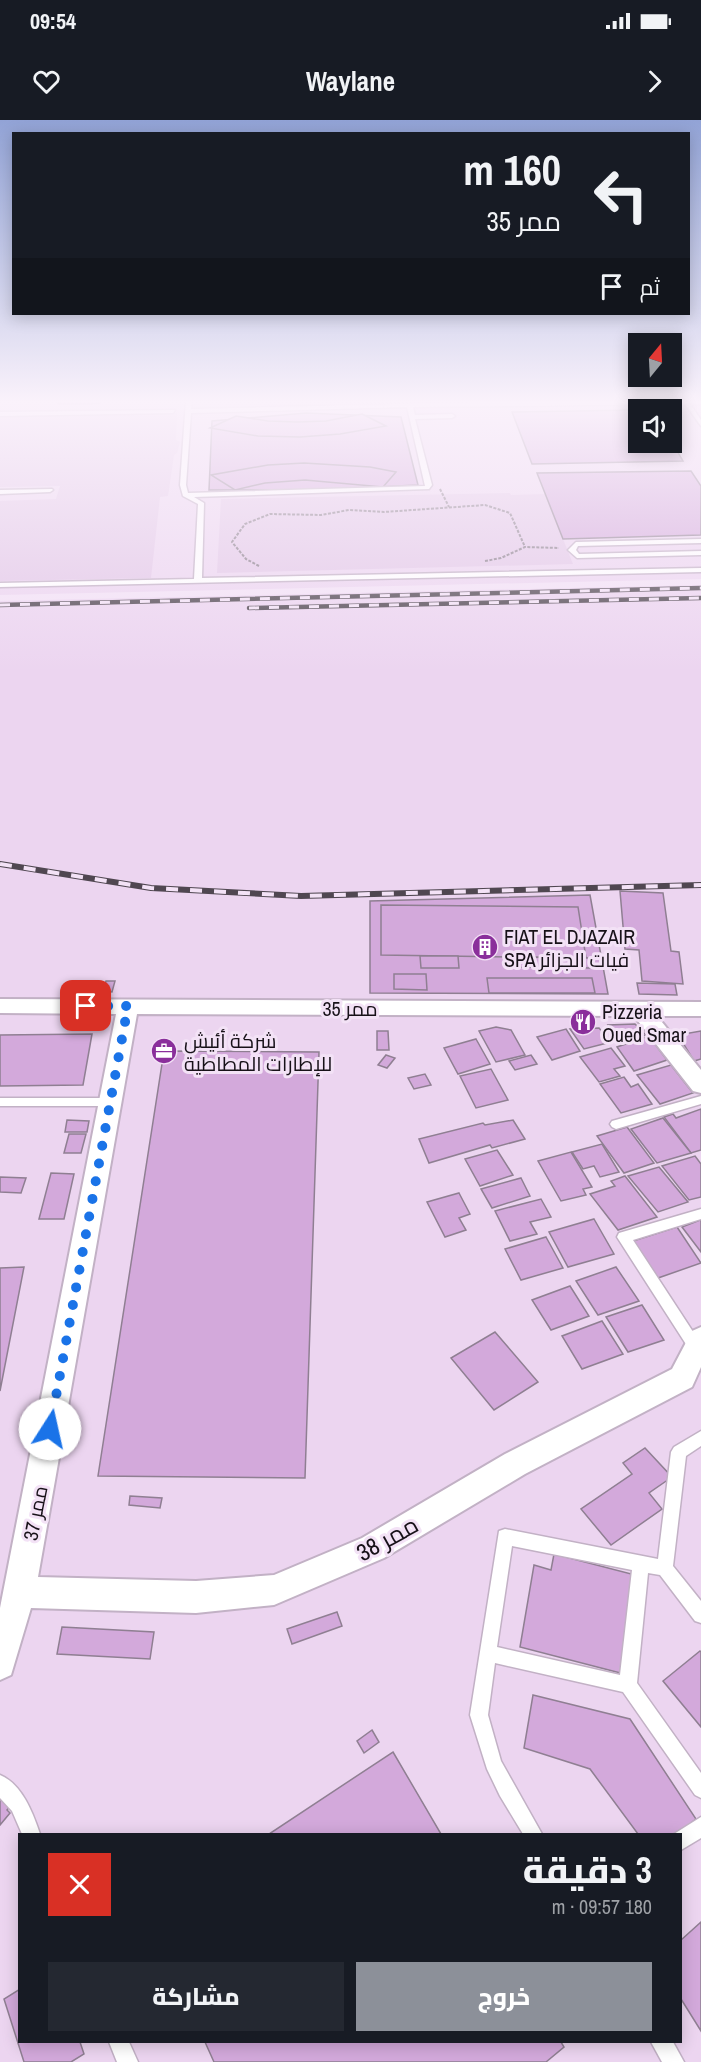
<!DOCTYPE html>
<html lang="ar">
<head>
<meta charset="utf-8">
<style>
  :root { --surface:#171b24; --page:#242831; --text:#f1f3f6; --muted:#9ea1a6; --accent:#8c9099 }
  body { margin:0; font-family:"Archivo Narrow",Cairo,sans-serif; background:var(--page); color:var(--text); direction:rtl; height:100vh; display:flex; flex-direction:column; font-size:22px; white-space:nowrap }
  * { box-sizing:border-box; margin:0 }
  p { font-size:20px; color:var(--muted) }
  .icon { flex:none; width:33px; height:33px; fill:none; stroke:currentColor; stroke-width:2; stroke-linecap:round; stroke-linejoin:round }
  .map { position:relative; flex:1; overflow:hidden; direction:ltr }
  .sheet { position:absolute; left:18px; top:1713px; width:664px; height:210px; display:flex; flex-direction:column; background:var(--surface); border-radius:0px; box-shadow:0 3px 15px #0003; direction:rtl }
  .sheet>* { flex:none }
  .hud { position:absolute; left:12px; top:12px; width:678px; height:183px; border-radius:0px; box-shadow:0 3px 15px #0003; direction:rtl; background:#171b24; color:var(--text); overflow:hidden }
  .needle { width:39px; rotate:18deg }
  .fabs { position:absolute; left:628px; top:213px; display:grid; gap:12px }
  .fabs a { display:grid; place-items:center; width:54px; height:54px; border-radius:0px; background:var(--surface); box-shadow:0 3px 15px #0003; font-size:30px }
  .pin { position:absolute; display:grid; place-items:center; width:51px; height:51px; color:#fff; margin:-26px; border-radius:12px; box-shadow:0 3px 9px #0006 }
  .me { position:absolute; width:66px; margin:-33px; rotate:10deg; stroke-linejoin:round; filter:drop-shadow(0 0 4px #0008) }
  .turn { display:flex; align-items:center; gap:21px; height:126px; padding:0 30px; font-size:27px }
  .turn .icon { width:78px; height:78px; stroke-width:2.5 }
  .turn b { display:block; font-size:42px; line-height:51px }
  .then { display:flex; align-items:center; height:57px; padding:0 30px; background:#0003; gap:12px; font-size:22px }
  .round { display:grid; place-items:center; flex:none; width:63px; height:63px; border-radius:0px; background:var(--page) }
  .head { display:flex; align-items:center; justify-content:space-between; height:102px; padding:0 30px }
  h1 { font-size:36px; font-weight:800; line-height:45px }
  .action { display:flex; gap:12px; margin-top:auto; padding:12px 30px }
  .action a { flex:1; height:69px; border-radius:0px; background:var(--accent); color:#fff; font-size:24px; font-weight:800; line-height:69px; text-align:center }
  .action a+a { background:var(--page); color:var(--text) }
  .status { display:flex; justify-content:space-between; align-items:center; height:42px; padding:0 30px; background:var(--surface); direction:ltr }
  .status svg { height:16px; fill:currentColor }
  header { display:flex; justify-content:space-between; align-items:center; height:78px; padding:0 30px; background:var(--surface); font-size:27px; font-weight:800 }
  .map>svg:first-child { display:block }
  .built { fill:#ecd5f0; fill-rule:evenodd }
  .green { fill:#e2c7e7 }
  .building { fill:#d3a9db; stroke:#8f7f92; stroke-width:1.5 }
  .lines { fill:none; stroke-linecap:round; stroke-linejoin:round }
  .service-casing { stroke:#c2b1c5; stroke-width:3 }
  .minor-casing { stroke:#c2b1c5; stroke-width:4 }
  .path { stroke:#867b88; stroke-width:2; stroke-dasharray:3 1.5; stroke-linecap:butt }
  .service { fill:#fff; fill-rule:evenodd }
  .minor { fill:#fff; fill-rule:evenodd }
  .rail-far1-casing { stroke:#504751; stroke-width:4.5 }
  .rail-casing { stroke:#504751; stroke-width:6 }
  .rail-far1 { stroke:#f3e2f6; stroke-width:3; stroke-dasharray:10; stroke-linecap:butt }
  .rail { stroke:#f3e2f6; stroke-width:4; stroke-dasharray:12; stroke-linecap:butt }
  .route { stroke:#1a73e8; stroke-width:10; stroke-dasharray:0 18 }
  .labels { text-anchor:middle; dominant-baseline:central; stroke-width:6; stroke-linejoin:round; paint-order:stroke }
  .poi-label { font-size:20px; fill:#171118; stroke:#f3e2f6; text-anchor:start }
  .street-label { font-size:20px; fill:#171118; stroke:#f3e2f6 }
  .near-street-label { font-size:24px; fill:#171118; stroke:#f3e2f6 }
</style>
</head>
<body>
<div class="status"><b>09:54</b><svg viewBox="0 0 49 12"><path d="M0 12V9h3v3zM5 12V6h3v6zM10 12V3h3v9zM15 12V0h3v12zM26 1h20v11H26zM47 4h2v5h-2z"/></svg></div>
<header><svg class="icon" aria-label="forward" viewBox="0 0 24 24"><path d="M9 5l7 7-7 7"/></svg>Waylane<svg class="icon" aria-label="heart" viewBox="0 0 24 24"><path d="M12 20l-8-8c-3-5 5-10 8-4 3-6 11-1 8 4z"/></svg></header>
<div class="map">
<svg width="701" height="1942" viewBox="0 0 701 1942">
  <rect width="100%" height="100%" fill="#f3e2f6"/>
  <g class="built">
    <path d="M 0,280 L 701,280 L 701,459 L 0,475 ZM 639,290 L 672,290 L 672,322 L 639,322 Z"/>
    <path d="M 701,465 L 701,1942 L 0,1942 L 0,481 ZM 20,1714 L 681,1714 L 681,1922 L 20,1922 Z"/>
  </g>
  <g class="green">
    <polygon points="177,293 176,320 180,322 177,333 174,335 168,376 160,377 151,458 0,461 0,381 56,379 60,366 0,367 0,297"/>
    <polygon points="510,373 511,375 545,374 573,444 217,453 221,379"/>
  </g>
  <g class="building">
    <polygon points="57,280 104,280 101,280 100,283 92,284 58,284 59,280"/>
    <polygon points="639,290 639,322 672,322 683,341 532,344 512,292"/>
    <polygon points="306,293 401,297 418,365 312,370 209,370 212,301"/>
    <polygon points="362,294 386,306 340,314 300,317 258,316 210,308 236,296 268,301 297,302 326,301"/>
    <polygon points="304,343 370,347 396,352 383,367 305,360 265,363 235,370 211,355 268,345"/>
    <polygon points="691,351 701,366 701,415 563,419 537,353"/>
    <polygon points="620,771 663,773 671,831 679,832 683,864 642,861 639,830 625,829"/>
    <polygon points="590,775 608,874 370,873 370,781"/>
    <polygon points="381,785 578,787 586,838 381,835"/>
    <polygon points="420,836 458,836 459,848 421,848"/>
    <polygon points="512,837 589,838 590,848 513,847"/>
    <polygon points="394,854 426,854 427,870 394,869"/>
    <polygon points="487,858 592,858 595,873 489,873"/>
    <polygon points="106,861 115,861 112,872 103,871"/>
    <polygon points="637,863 675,864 677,875 639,874"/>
    <polygon points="635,904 646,915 619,921 608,905"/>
    <polygon points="496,907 511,910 525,935 496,942 479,911"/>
    <polygon points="599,908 611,922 584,929 570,909"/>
    <polygon points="566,909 580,931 552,940 537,917"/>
    <polygon points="377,911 388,911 389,930 377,930"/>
    <polygon points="701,911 701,939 694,941 678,915"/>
    <polygon points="92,914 83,965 0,966 0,915"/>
    <polygon points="649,916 667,940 634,951 617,927"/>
    <polygon points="476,919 490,944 458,954 444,928"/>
    <polygon points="611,928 625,946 614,949 620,956 599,962 580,937"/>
    <polygon points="164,931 319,932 305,1358 98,1356"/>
    <polygon points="386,935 395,938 387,948 378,945"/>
    <polygon points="531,935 537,944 515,950 509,941"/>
    <polygon points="671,945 693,973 660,984 637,955"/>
    <polygon points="491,949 508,980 476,988 460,956"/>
    <polygon points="425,954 431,965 414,969 408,958"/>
    <polygon points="624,957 631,967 638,964 652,984 621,993 600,964"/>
    <polygon points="701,989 701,1030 691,1033 664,997 673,994 676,998"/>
    <polygon points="663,998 691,1033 657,1043 631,1009"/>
    <polygon points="67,1000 89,1001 87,1012 65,1012"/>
    <polygon points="513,1000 525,1019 492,1028 490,1025 429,1043 419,1019 483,1003 485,1005"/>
    <polygon points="627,1007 654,1043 624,1053 597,1016"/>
    <polygon points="69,1014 86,1014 81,1033 64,1033"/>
    <polygon points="602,1024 619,1052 600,1057 594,1046 583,1049 572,1032"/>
    <polygon points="497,1030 513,1055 480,1066 465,1039"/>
    <polygon points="571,1032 592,1067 583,1069 586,1075 561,1081 538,1041"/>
    <polygon points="695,1036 701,1044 701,1077 689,1080 662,1046"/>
    <polygon points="659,1047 688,1082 658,1092 628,1056"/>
    <polygon points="51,1053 74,1054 64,1099 39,1099"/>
    <polygon points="625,1056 657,1097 618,1110 590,1074 615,1066 611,1061"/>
    <polygon points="0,1057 26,1058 21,1073 0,1072"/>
    <polygon points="521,1058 530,1076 492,1088 481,1069"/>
    <polygon points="459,1073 470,1094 459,1098 466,1110 445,1117 427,1082"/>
    <polygon points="541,1079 551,1097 530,1102 537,1114 510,1121 495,1091"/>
    <polygon points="594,1099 614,1134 568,1147 549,1112"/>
    <polygon points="700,1100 701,1101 701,1132 682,1107"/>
    <polygon points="677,1107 701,1143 658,1158 633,1121"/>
    <polygon points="546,1117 563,1148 521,1160 505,1129"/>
    <polygon points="24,1147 0,1271 0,1148"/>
    <polygon points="616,1147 639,1181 598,1195 576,1161"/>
    <polygon points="570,1166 589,1196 551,1210 532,1180"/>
    <polygon points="642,1185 664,1220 628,1232 606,1197"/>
    <polygon points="602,1201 623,1234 582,1249 562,1216"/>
    <polygon points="495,1212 538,1262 494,1290 451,1238"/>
    <polygon points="645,1328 672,1357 649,1373 662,1389 611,1425 581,1389 632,1354 623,1343"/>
    <polygon points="130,1376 162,1378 160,1388 129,1385"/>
    <polygon points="554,1434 643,1457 632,1556 520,1527 534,1445 551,1450"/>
    <polygon points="337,1492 342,1506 292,1524 287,1509"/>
    <polygon points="62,1507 154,1512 150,1539 57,1534"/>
    <polygon points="700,1531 701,1532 701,1607 663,1561"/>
    <polygon points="533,1575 630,1599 696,1699 677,1714 638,1714 590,1649 524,1628"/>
    <polygon points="372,1610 379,1622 364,1633 357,1621"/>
    <polygon points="393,1632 441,1714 269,1714"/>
    <polygon points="0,1659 18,1677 7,1690 10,1693 0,1705"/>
    <polygon points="701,1802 701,1911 681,1879 681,1820"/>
    <polygon points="20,1869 20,1922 80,1922 84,1934 71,1942 24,1942 4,1879"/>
    <polygon points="205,1922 561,1922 564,1927 546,1942 214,1942"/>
  </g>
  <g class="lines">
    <g class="service-casing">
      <g id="service">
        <path d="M 186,280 L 192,280 L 191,289 L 516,281 L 701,280 L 701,284 L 690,284 L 701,300 L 701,306 L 685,284 L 413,287 L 415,295 L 452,294 L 455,296 L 452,298 L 415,299 L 432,365 L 429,369 L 194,377 L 204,383 L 202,458 L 701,448 L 701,452 L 0,467 L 0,463 L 194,459 L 198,384 L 183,376 L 180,365 ZM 407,287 L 425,366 L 188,373 L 186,365 L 191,293 Z"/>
        <polygon points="175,290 173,293 0,296 0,292"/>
        <polygon points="52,369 53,370 50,372 0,374 0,370"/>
        <polygon points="701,419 701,423 578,426 576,430 579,434 701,431 701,435 577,438 568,430 576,422"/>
        <polygon points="701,976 701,984 616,1009 612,1007 610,1004 612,1001"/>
        <polygon points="0,978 111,978 117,982 111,986 0,986"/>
        <polygon points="701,1089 701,1099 633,1120 701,1224 701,1232 696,1234 691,1232 617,1117 619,1113"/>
        <path d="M 701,1311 L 701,1326 L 686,1336 L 673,1446 L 701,1481 L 701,1503 L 695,1501 L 660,1455 L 648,1453 L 637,1563 L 701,1653 L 701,1678 L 695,1675 L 623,1572 L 495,1543 L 488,1595 L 501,1641 L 542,1714 L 523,1714 L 500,1676 L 487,1649 L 470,1595 L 499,1411 L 505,1409 L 658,1439 L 671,1332 L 674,1327 ZM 512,1426 L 632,1450 L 620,1555 L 497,1527 Z"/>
        <path d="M 0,1655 C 22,1664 33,1693 40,1714 L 22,1714 L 12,1691 L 0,1678 Z"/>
        <polygon points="701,1697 701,1718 681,1730 681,1714 674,1714"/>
        <polygon points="109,1922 129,1922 138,1942 117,1942"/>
        <polygon points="651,1922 673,1922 684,1942 662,1942"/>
      </g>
    </g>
    <g class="minor-casing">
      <polygon id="minor" points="0,879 701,882 701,896 657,896 701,950 701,973 693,971 634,896 137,894 38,1457 196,1461 274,1455 362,1418 505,1334 672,1249 692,1211 701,1207 701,1247 692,1267 525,1354 384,1438 274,1485 196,1493 31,1488 11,1555 0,1560 0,1488 116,894 0,893"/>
    </g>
    <g class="path">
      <polyline points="440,369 449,387"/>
      <polyline points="485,441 501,438 525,427 559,428"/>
      <polyline points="259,446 246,439 232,422 245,404 270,394 321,395 349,390 384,392 485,385 510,393 525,427"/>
    </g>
    <use href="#service" class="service"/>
    <use href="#minor" class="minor"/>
    <g class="rail-far1-casing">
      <g id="rail-far1">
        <polyline points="0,485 701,468"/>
        <polyline points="249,488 701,478"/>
      </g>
    </g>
    <g class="rail-casing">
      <polyline id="rail" points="0,744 151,768 301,776 701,765"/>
    </g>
    <use href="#rail-far1" class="rail-far1"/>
    <use href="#rail" class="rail"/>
  </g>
  <linearGradient id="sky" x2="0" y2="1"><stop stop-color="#92a3d6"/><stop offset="0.51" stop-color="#faf2fb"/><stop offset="1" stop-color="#faf2fb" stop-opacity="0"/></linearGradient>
  <rect width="701" height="552" fill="url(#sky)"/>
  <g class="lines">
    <polyline class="route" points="50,1309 128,886 86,886"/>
  </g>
  <defs>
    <g id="building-disc" transform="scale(1.35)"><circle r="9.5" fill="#8a2f9b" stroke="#f3e2f6"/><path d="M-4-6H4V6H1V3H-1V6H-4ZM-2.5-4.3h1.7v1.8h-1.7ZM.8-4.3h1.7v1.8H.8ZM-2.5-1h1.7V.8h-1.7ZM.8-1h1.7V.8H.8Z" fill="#fff"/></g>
    <g id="restaurant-disc" transform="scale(1.35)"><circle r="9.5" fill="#8a2f9b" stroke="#f3e2f6"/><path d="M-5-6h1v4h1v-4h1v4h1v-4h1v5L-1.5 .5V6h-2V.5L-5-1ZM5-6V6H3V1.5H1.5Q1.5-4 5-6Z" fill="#fff"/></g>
    <g id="office-disc" transform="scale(1.35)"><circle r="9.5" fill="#8a2f9b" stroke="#f3e2f6"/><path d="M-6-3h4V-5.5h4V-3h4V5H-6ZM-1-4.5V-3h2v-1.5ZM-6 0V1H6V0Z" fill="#fff"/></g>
  </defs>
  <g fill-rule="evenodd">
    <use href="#building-disc" x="485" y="827"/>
    <use href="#restaurant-disc" x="583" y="902"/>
    <use href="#office-disc" x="164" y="931"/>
  </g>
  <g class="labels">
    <g class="poi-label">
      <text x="504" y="816">FIAT EL DJAZAIR<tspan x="504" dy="23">SPA فيات الجزائر</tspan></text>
      <text x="602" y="891">Pizzeria<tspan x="602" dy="23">Oued Smar</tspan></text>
      <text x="184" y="920">شركة أئيش<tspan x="184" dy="23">للإطارات المطاطية</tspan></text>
    </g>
    <g class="street-label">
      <text x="350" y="888">ممر 35</text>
      <text transform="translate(35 1393) rotate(-79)">ممر 37</text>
    </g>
    <g class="near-street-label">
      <text transform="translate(387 1418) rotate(-29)">ممر 38</text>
    </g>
  </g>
</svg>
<div class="fabs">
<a><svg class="needle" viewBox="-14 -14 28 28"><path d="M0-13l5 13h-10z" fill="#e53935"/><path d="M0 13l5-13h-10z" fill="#9ea1a6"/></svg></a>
<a><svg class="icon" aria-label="sound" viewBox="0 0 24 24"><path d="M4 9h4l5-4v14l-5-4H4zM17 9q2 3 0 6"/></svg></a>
</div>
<div class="pin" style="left:86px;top:886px;background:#d93025"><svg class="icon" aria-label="arrive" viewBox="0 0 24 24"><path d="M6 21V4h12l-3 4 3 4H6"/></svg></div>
<svg class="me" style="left:50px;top:1309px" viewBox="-20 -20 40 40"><circle r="19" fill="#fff"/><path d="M0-13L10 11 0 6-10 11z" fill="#1a73e8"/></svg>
<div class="hud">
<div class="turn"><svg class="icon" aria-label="left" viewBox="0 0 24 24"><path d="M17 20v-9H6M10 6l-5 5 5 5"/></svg><div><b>160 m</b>ممر 35</div></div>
<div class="then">ثم<svg class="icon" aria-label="arrive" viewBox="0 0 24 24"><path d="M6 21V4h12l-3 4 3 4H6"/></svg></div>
</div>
<section class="sheet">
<div class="head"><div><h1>3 دقيقة</h1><p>180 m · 09:57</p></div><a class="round" style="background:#d93025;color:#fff"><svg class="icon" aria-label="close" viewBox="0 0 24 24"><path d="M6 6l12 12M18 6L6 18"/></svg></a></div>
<div class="action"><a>خروج</a><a>مشاركة</a></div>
</section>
</div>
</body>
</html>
